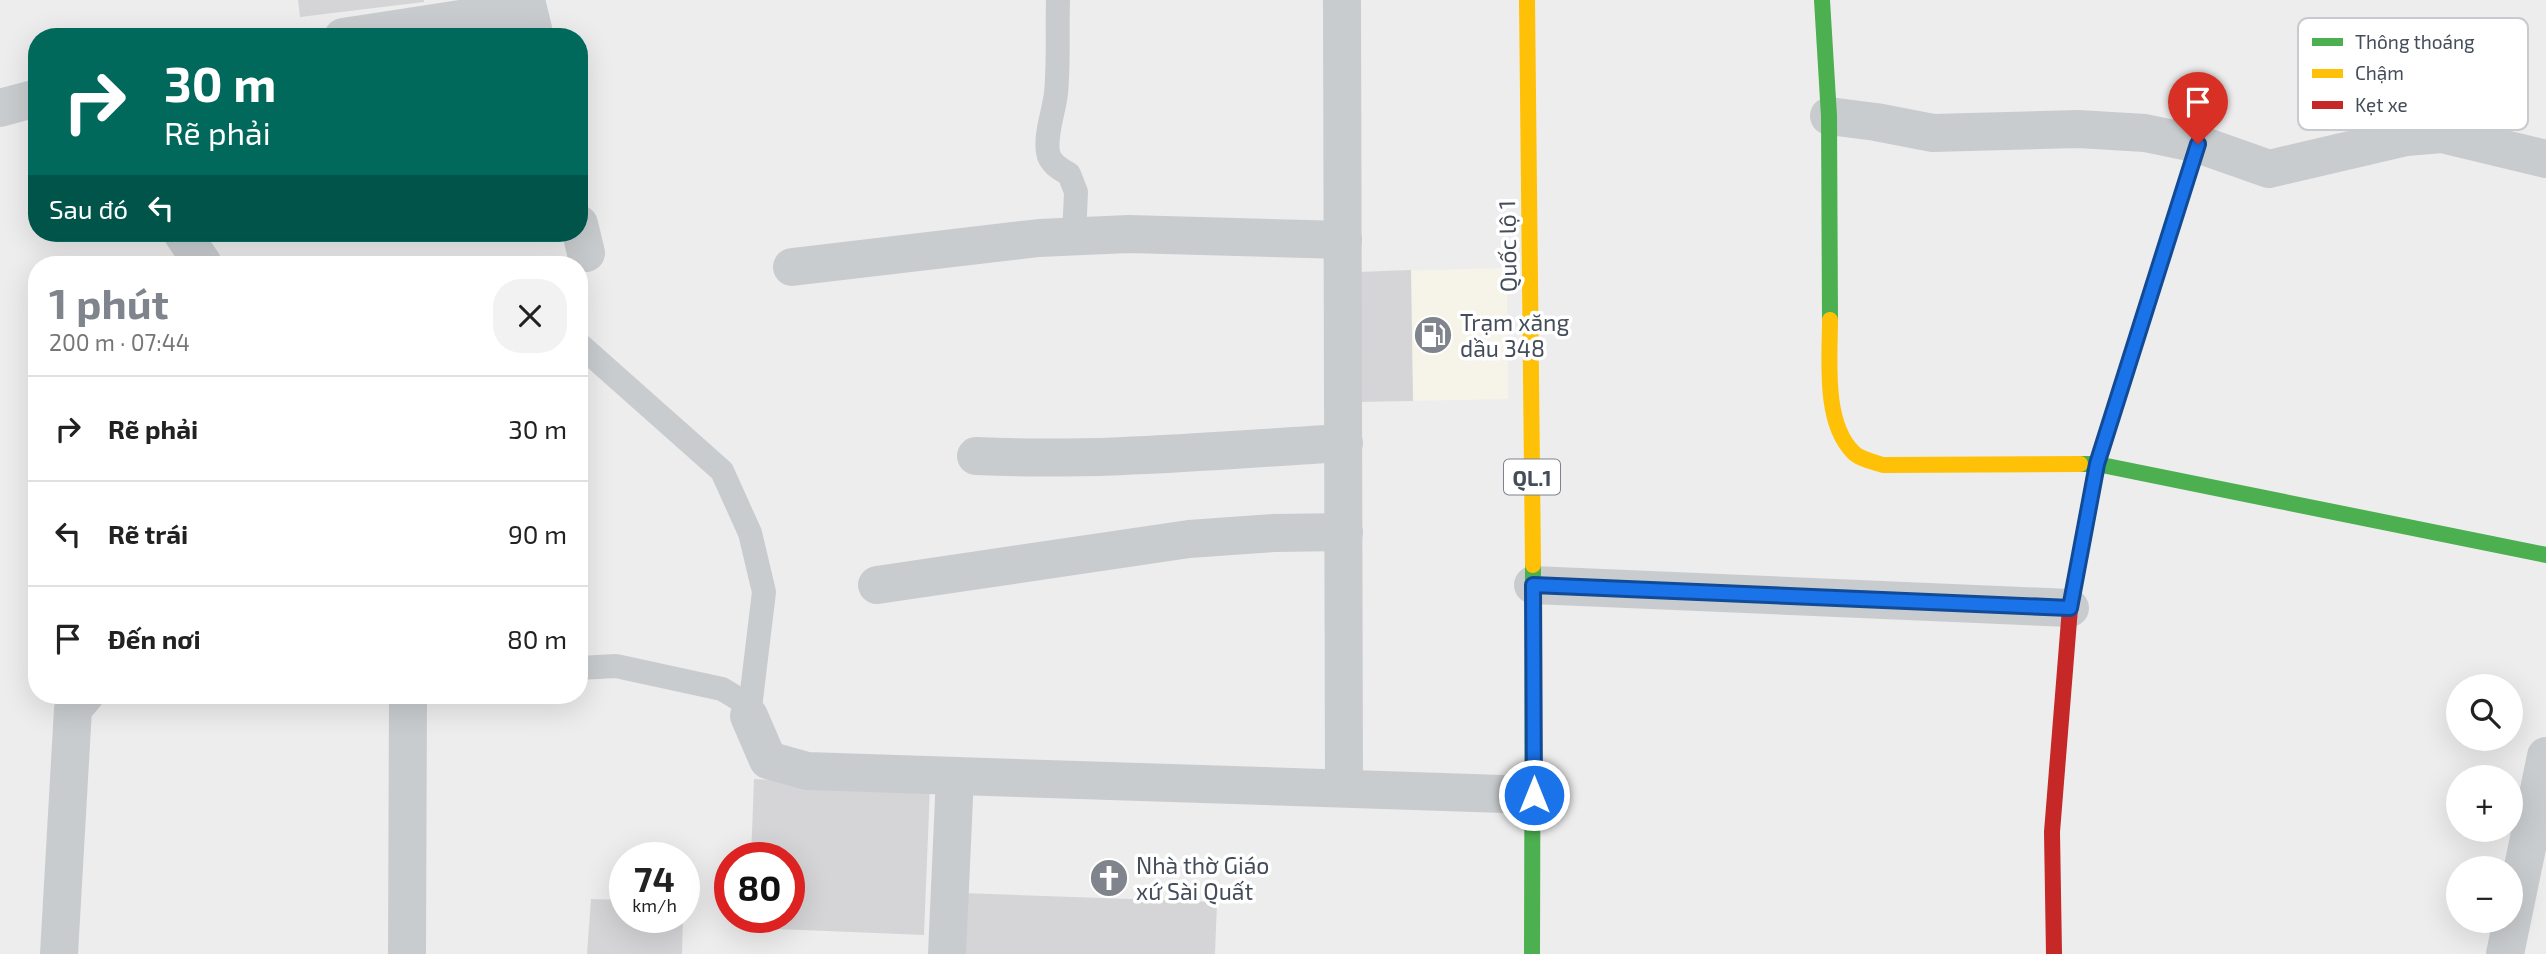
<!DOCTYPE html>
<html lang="vi">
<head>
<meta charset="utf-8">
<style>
  :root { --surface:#fff; --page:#f2f2f2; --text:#222; --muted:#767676; --line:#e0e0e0; --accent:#80858d }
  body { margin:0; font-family:"Exo 2",sans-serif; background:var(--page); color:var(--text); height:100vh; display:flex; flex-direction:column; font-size:26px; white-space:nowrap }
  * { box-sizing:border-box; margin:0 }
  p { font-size:23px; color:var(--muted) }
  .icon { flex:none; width:38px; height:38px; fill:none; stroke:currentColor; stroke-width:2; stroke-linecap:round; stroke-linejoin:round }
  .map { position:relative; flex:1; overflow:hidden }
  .side { position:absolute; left:28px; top:256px; width:560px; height:448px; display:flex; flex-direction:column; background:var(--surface); border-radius:28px; box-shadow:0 7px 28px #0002 }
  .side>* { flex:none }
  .guide { position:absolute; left:28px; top:28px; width:560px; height:214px; border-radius:28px; box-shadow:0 7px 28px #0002; background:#00695c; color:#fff; overflow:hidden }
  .fabs { position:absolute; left:2446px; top:674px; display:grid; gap:14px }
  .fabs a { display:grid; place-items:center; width:77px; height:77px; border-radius:50%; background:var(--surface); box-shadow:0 7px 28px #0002; font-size:35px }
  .speed { position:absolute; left:609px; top:842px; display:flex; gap:14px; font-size:35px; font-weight:700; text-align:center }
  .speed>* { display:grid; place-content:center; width:91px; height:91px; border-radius:50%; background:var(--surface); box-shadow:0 7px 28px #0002; line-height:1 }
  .speed small { font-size:18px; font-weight:400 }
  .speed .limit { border:10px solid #d22; background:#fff; color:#111 }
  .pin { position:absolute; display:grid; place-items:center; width:60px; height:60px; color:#fff; margin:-72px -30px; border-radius:50% 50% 50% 0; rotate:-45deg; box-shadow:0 0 7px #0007 }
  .pin .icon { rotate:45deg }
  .me { position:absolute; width:77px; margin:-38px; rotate:0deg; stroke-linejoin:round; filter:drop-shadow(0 0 5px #0008) }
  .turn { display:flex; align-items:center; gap:24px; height:147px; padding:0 21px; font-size:32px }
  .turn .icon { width:91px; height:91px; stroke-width:2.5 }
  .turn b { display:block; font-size:49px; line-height:60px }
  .then { display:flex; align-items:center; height:66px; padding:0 21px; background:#0003; gap:14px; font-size:26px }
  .round { display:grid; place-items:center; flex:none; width:74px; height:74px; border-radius:28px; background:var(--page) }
  .summary { display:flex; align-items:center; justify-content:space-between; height:119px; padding:0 21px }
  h1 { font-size:42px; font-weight:700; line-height:52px; color:var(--accent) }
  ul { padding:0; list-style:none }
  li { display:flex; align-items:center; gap:21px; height:105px; padding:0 21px; border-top:2px solid var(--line) }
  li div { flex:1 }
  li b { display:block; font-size:26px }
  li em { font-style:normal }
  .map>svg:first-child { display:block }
  .commercial { fill:#f6f3e8 }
  .building { fill:#d5d5d8 }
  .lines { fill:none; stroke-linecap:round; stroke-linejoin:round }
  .lane { stroke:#c9ccce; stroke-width:24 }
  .street { stroke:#c9ccce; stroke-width:38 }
  .fast { stroke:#4caf50; stroke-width:16 }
  .slow { stroke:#ffc107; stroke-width:16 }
  .jam { stroke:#c62828; stroke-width:16 }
  .route-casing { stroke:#114b97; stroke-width:18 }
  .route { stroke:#1a73e8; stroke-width:12 }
  .labels { text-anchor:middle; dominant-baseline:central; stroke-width:7; stroke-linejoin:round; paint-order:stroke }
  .shield { fill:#fff; stroke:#7d828c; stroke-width:2 }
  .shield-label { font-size:21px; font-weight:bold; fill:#454d5a }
  .street-label { font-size:23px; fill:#454d5a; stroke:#fff }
  .poi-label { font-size:23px; fill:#454d5a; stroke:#fff; text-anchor:start }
  .key { fill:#fff; stroke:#c7cace; stroke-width:2 }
  .key-label { font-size:19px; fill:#454d5a }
</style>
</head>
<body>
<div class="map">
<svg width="2546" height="954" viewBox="0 0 2546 954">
  <rect width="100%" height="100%" fill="#eeeded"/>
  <polygon class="commercial" points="1507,268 1508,399 1358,402 1356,272"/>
  <g class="building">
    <polygon points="298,0 424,0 424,2 300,17"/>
    <polygon points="1411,270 1413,401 1358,402 1356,272"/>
    <polygon points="754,779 930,786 924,935 777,929 778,917 789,917 789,858 751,858"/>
    <polygon points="963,893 1217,902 1215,954 961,954"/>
    <polygon points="591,899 625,900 625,917 683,917 682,954 587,954"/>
  </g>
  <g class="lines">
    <g class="lane">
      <path d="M 1058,0 C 1057,31 1059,62 1056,93 C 1054,112 1045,133 1048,152 C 1049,163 1060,169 1069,174 L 1076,192 L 1074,237"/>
      <polyline points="579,344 722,471 750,533 764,592 749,716"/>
      <polyline points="579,668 616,666 722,689 742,701 749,716"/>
    </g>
    <g class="street">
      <polyline points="1342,0 1344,788"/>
      <polyline points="343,37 506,12 526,0 535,37"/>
      <polyline points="0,108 37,98"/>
      <polyline points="1829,116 1876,122 1933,133 2078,129 2145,133 2198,144 2269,169 2406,137 2442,134 2546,159"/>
      <polyline points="579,224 586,253"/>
      <polyline points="182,233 203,264"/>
      <polyline points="792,267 1039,238 1129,234 1343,240"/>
      <path d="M 976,456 C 1098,462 1221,450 1344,443"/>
      <polyline points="877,585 1189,539 1274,533 1344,532"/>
      <polyline points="1533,585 2070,608"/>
      <polyline points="749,716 768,760 807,771 1534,795"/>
      <polyline points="59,954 73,709 85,695"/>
      <polyline points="407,954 408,695"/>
      <polyline points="947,954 955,776"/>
      <polyline points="2505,954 2546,756"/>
    </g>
    <g class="fast">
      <polyline points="1822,0 1829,116 1830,320"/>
      <polyline points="2080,464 2097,464 2546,555"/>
      <polyline points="1532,954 1533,565"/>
    </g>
    <g class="slow">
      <polyline points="1527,0 1533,565"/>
      <path d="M 1830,320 C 1830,359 1823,422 1853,452 C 1859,459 1874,462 1883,465 L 2080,464"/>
      <polyline points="2106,436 2198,144"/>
    </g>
    <polyline class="jam" points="2054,954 2052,832 2070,608 2097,464 2106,436"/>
  </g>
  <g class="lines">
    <g class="route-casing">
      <polyline id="route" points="1534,795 1533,585 2070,608 2097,464 2198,144"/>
    </g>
    <use href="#route" class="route"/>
  </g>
  <defs>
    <g id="fuel-disc" transform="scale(2.0125)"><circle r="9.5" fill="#80858d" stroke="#fff"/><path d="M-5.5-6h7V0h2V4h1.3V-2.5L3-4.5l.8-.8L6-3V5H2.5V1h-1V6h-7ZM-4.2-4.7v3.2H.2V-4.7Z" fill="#fff"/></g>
    <g id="church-disc" transform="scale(2.0125)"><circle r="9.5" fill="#80858d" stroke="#fff"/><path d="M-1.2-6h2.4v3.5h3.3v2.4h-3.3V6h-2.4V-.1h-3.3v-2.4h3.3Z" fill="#fff"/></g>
  </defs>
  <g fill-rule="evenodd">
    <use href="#fuel-disc" x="1433" y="335"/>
    <use href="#church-disc" x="1109" y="878"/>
  </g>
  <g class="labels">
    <rect class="shield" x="1504" y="459.5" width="56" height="35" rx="5"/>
    <g class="shield-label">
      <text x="1532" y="477">QL.1</text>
    </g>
    <g class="street-label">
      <text transform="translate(1507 246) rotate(-91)">Quốc lộ 1</text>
    </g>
    <g class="poi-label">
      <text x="1460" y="322">Trạm xăng<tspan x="1460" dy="26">dầu 348</tspan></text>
      <text x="1136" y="865">Nhà thờ Giáo<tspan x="1136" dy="26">xứ Sài Quất</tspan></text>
    </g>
  </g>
  <rect x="2298" y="18" width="230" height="112" rx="10" class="key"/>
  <rect x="2312" y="38" width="31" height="8" fill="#4caf50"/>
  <rect x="2312" y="69" width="31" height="9" fill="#ffc107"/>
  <rect x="2312" y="101" width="31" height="8" fill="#c62828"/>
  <g class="key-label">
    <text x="2355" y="49">Thông thoáng</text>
    <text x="2355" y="80">Chậm</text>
    <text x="2355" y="112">Kẹt xe</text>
  </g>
</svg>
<div class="fabs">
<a><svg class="icon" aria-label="search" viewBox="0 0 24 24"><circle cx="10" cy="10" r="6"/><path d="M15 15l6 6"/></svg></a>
<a>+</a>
<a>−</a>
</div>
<div class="speed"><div>74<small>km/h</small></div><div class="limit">80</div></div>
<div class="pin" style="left:2198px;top:144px;background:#d93025"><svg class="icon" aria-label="arrive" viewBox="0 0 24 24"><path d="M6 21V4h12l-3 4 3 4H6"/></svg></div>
<svg class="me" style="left:1534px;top:795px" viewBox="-20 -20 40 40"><circle r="17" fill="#1a73e8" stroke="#fff" stroke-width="3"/><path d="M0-11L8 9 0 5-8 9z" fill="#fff"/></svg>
<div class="guide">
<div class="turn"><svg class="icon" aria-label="right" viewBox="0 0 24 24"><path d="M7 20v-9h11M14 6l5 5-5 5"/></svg><div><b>30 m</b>Rẽ phải</div></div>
<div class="then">Sau đó<svg class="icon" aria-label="left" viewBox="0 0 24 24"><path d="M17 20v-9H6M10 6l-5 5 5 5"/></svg></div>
</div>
<section class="side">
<div class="summary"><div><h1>1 phút</h1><p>200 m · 07:44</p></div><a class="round"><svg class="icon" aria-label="close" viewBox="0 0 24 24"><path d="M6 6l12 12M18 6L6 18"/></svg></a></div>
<ul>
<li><svg class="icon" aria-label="right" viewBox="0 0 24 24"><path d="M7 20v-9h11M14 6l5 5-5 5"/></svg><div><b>Rẽ phải</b></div><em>30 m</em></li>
<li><svg class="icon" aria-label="left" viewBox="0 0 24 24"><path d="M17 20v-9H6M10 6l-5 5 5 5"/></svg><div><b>Rẽ trái</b></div><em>90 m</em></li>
<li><svg class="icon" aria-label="arrive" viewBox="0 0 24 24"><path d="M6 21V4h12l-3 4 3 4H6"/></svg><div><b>Đến nơi</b></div><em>80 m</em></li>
</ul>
</section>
</div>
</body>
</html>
